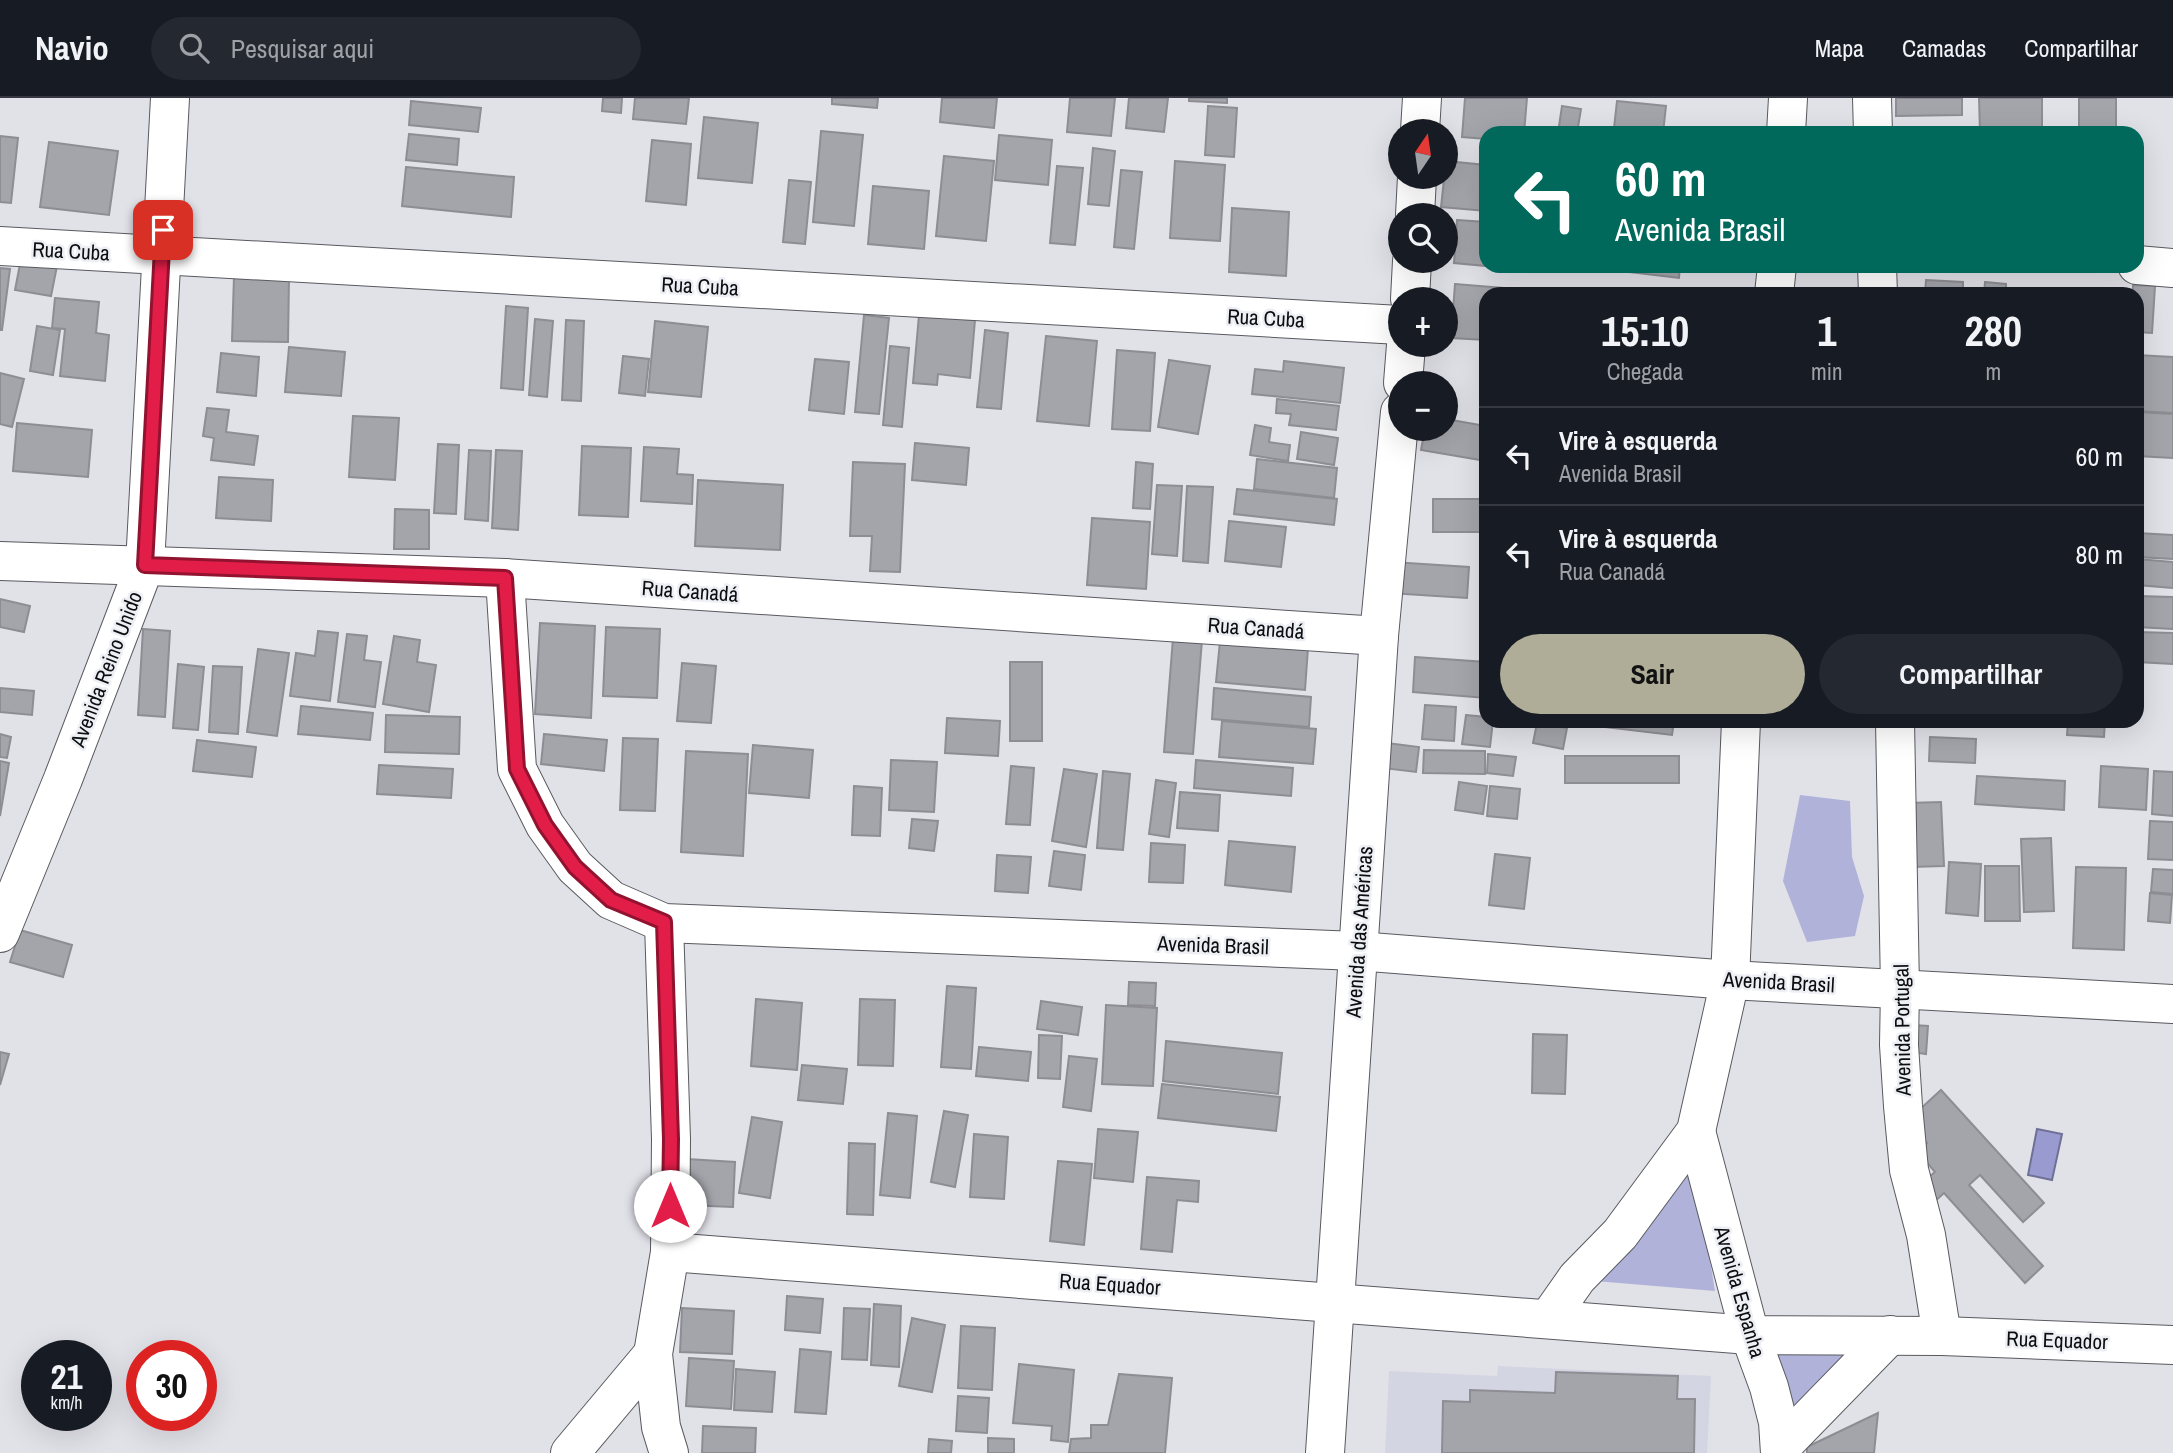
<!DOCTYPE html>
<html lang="pt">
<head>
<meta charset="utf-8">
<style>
  :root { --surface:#171b24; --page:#242831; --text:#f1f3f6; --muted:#9ea1a6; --line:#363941; --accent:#afad98 }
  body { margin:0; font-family:"Archivo Narrow",sans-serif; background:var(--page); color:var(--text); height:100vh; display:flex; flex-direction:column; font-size:26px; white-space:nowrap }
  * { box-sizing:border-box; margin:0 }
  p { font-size:23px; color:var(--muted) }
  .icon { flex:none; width:38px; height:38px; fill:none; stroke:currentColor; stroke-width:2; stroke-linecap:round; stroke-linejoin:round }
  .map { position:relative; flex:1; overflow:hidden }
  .drawer { position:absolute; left:1479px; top:189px; width:665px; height:441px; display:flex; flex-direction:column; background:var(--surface); border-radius:21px; box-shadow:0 7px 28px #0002 }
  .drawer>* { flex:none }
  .banner { position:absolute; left:1479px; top:28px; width:665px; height:147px; border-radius:21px; box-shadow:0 7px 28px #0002; background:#00695c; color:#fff; overflow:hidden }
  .needle { width:46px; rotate:13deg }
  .fabs { position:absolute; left:1388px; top:21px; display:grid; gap:14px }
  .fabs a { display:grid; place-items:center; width:70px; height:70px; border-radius:50%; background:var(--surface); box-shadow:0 7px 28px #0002; font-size:35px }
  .speed { position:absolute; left:21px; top:1242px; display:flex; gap:14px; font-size:35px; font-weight:700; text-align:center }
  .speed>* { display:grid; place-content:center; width:91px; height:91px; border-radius:50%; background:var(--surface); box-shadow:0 7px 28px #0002; line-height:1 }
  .speed small { font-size:18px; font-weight:400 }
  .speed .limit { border:10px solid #d22; background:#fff; color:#111 }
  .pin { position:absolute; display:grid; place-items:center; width:60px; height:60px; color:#fff; margin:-30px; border-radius:14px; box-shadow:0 4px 10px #0006 }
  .me { position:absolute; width:77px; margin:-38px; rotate:0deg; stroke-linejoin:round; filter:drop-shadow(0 0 5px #0008) }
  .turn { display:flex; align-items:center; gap:24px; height:147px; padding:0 21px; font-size:32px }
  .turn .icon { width:91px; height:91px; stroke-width:2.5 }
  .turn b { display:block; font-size:49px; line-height:60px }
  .eta { display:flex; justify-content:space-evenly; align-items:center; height:119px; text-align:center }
  .eta b { font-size:42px; font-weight:700; line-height:49px }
  .cta { display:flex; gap:14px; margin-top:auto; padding:14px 21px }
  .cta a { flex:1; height:80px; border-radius:42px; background:var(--accent); color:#111; font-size:28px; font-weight:700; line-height:80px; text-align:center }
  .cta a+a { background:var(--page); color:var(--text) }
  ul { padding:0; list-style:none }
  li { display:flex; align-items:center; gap:21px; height:98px; padding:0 21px; border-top:2px solid var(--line) }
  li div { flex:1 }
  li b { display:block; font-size:26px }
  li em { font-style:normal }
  header { display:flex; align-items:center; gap:42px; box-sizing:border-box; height:98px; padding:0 35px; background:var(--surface); border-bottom:2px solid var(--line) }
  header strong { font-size:33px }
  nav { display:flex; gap:38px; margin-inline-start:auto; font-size:24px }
  .search { width:490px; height:63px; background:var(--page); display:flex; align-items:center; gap:18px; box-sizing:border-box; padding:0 24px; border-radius:38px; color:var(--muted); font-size:26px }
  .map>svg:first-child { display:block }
  .built { fill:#d3d5e2 }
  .green { fill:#b0b2da }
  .water { fill:#999bd0; stroke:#6f7096; stroke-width:2 }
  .building { fill:#a4a5ab; stroke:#8d8d93; stroke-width:2 }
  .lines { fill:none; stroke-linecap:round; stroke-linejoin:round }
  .minor-casing { stroke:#595a5f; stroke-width:40 }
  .minor { stroke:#fff; stroke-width:38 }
  .route-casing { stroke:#92132f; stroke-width:18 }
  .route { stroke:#e11d48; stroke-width:12 }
  .labels { text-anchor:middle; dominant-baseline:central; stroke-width:5; stroke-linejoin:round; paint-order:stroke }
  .street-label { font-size:21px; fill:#0c0d0f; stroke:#eeeff5 }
</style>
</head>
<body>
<header>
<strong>Navio</strong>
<div class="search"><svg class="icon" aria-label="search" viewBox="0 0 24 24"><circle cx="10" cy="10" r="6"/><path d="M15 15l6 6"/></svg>Pesquisar aqui</div>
<nav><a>Mapa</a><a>Camadas</a><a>Compartilhar</a></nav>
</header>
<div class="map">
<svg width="2173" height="1355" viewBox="0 0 2173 1355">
  <rect width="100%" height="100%" fill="#e1e1e8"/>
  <polygon class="built" points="1498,1268 1711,1278 1707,1355 1385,1355 1389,1273 1497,1278"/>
  <g class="green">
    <polygon points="1800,697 1850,703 1852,759 1864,798 1855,838 1807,844 1783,783"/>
    <polygon points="1693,1059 1715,1193 1595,1183"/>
    <polygon points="1764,1246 1868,1246 1794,1314"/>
  </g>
  <polygon class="water" points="2037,1031 2062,1036 2052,1082 2028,1077"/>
  <g class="building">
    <polygon points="603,0 622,0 621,15 602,13"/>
    <polygon points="635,0 689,0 686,26 633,21"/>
    <polygon points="832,0 878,0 877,10 832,6"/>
    <polygon points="942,0 997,0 994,30 940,24"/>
    <polygon points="1070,0 1115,0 1111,38 1067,34"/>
    <polygon points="1129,0 1168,0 1164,34 1126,30"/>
    <polygon points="1189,0 1227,0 1227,5 1189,3"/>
    <polygon points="1465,0 1527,0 1524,35 1486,35 1486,41 1462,39"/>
    <polygon points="1896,0 1962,0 1962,17 1896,18"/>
    <polygon points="1979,0 2042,0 2042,35 1980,35"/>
    <rect x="2079" y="0" width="37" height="35"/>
    <polygon points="411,3 481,10 478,34 409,27"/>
    <polygon points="1617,3 1666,8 1663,35 1614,30"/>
    <polygon points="1208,8 1237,10 1234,59 1205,57"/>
    <polygon points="1562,8 1581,11 1577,35 1558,35"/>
    <polygon points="704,19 758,25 752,85 698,80"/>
    <polygon points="821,33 863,37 854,128 813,124"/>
    <polygon points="409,36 459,41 457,67 406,62"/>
    <polygon points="999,37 1052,42 1048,87 995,82"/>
    <polygon points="0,38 18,40 11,105 0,104"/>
    <polygon points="652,42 691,46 686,107 646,103"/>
    <polygon points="49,44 118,53 109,117 40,109"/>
    <polygon points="1093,50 1115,53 1109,108 1088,106"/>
    <polygon points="944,58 994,63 986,143 936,138"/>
    <polygon points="1175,63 1225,67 1220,143 1170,140"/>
    <polygon points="1446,63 1486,67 1486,113 1441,109"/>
    <polygon points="1057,68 1083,70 1075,147 1050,145"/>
    <polygon points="406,69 514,79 511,119 402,108"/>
    <polygon points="1121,72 1142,74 1134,151 1114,149"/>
    <polygon points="789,82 811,84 805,146 783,144"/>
    <polygon points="873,88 929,93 924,151 868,146"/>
    <polygon points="1232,110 1289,114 1286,178 1229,174"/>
    <polygon points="1457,122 1486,124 1486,168 1529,168 1529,172 1454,165"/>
    <polygon points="21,161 57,168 51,198 15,192"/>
    <polygon points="1613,168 1680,168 1679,180 1613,172"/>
    <polygon points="0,170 10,171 2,232 0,232"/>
    <polygon points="234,178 289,179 288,244 232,243"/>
    <polygon points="1926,182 1963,184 1963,196 1925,196"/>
    <polygon points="1985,184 2006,186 2006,196 1984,196"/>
    <polygon points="1455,186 1543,193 1543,196 1486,196 1486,242 1451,240"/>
    <polygon points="2133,187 2155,188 2152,235 2137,234 2137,196 2133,196"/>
    <polygon points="55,200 99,204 96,235 109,237 105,283 60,278 65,231 52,230"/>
    <polygon points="506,208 528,210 523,292 501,290"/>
    <polygon points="864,217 889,220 879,316 855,314"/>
    <polygon points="919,217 975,222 970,280 938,276 937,287 913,285"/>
    <polygon points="535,221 553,223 547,299 529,297"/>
    <polygon points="566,222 584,223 581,303 562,302"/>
    <polygon points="655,223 708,229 701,299 648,294"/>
    <polygon points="37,228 60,232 53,277 30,273"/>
    <polygon points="985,232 1008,235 1001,311 977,309"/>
    <polygon points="1046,238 1097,243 1089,328 1037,323"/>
    <polygon points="890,248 909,250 902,329 883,327"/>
    <polygon points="289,249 345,254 341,298 285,294"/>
    <polygon points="1117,252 1155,255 1150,333 1112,331"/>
    <polygon points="221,255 259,259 256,298 217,294"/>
    <polygon points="2137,257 2173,259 2173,315 2137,313"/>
    <polygon points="623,258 649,261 645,298 619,295"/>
    <polygon points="815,261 849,264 844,316 809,312"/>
    <polygon points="1169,262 1210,268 1198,336 1158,329"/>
    <polygon points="1284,263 1344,270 1340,305 1252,296 1255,271 1283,274"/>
    <polygon points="0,275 24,281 12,329 0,326"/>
    <polygon points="1277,301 1339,308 1336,332 1289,327 1291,316 1276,315"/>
    <polygon points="207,310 229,312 226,334 258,338 254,367 211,362 214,340 203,338"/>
    <polygon points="2137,314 2173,316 2173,360 2137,358"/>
    <polygon points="353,318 399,320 395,382 349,379"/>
    <polygon points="1446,321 1486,328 1486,363 1421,352 1425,331 1446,331"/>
    <polygon points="17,325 92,332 88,379 13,373"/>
    <polygon points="1255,327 1271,330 1269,344 1290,347 1288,363 1250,357"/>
    <polygon points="1301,334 1338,340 1334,367 1297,361"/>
    <polygon points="915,345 969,350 966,387 912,382"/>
    <polygon points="438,346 459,347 456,416 434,415"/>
    <polygon points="582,348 631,350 628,419 579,417"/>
    <polygon points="644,349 679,351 677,376 693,377 692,406 641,403"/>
    <polygon points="469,352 491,353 488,423 465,421"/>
    <polygon points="496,352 522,353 518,432 492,430"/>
    <polygon points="1257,361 1337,370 1334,400 1254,391"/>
    <polygon points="853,364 905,366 900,474 870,473 872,438 850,438"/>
    <polygon points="1136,364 1153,366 1150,411 1133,410"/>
    <polygon points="219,379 273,382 271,423 216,420"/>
    <polygon points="698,382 783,387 780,452 695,448"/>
    <polygon points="1157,387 1182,388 1177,458 1152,456"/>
    <polygon points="1187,388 1213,389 1208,465 1183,463"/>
    <polygon points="1237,391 1337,401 1334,427 1234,416"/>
    <rect x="1433" y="401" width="53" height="33"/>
    <polygon points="395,411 429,412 429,451 394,451"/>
    <polygon points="1092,420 1150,424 1146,491 1087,487"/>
    <polygon points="1229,423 1286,429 1281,469 1225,463"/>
    <polygon points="2137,435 2173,437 2173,461 2137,459"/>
    <polygon points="2137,461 2173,464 2173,490 2137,487"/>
    <polygon points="1392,464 1469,469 1467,500 1390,495"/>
    <polygon points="2137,498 2173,499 2173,531 2137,529"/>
    <polygon points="0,501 30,508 24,534 0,529"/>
    <polygon points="540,525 595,528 591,620 535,616"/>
    <polygon points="606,529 660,531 657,600 603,598"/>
    <polygon points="143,531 170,533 165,619 138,617"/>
    <polygon points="318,533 338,535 330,603 290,598 296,555 315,558"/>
    <polygon points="2137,534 2173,535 2173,566 2137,564"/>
    <polygon points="347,536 367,538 364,562 381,564 375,609 338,604"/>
    <polygon points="394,538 420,542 417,564 436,567 429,614 383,606"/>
    <polygon points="1173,540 1202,542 1193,656 1164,654"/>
    <polygon points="1220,543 1308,550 1305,592 1216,584"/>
    <polygon points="258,551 289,555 277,638 247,634"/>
    <polygon points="1415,559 1486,564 1486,600 1413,594"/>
    <rect x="1010" y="564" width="32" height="79"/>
    <polygon points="682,565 716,568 711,625 677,623"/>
    <polygon points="178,566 204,569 198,632 173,630"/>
    <polygon points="213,568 242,569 238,636 209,634"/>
    <polygon points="0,590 34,593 32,617 0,614"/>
    <polygon points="1214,590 1311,599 1309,629 1212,621"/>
    <polygon points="1425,607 1456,609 1454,643 1422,641"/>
    <polygon points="301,608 373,615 370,642 298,636"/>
    <polygon points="386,617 460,619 459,656 385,654"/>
    <polygon points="1466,617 1486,619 1486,623 1493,623 1490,649 1462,646"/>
    <polygon points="947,620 1000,623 998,658 945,655"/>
    <polygon points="1222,623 1316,631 1313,666 1219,659"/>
    <polygon points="1554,623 1674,623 1672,637"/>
    <polygon points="2068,623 2105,623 2104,639 2067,637"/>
    <polygon points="1537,625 1567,630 1563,651 1533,645"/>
    <polygon points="0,636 11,639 7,660 0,659"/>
    <polygon points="544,636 607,642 604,673 541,666"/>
    <polygon points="1930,639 1976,641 1975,665 1929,663"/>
    <polygon points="623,640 658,641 655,713 620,712"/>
    <polygon points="197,642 256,649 252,679 193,673"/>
    <polygon points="1387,645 1419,649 1416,674 1383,670"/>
    <polygon points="753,647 813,652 809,700 749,695"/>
    <polygon points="1424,652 1485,653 1485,676 1423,675"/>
    <polygon points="686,653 748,656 743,758 681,754"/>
    <polygon points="1488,656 1516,659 1513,678 1487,675"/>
    <rect x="1565" y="658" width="114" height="27"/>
    <polygon points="891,662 937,664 934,714 889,712"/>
    <polygon points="1196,662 1293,670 1291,698 1194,690"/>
    <polygon points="0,663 9,665 0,718"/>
    <polygon points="379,667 453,671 451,700 377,696"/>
    <polygon points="1011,668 1034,670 1030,727 1006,726"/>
    <polygon points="2101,668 2148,671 2146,712 2099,709"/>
    <polygon points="1064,671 1097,676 1086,749 1052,743"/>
    <polygon points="1103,673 1130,676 1123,752 1097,750"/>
    <polygon points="2154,673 2173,674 2173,718 2152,716"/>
    <polygon points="1977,678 2065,683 2064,712 1975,706"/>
    <polygon points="1156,682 1176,685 1169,739 1149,736"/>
    <polygon points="1459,684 1487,688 1483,716 1455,712"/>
    <polygon points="854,688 882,690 880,738 852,737"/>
    <polygon points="1490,688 1520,691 1517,721 1487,718"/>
    <polygon points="1180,694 1220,697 1218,733 1177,730"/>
    <polygon points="1941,704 1944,768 1910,769 1907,705"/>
    <polygon points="912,721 938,723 934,753 909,750"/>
    <polygon points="2150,723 2173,724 2173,762 2148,761"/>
    <polygon points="2051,740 2054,813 2024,814 2021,741"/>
    <polygon points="1229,743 1295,749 1291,794 1225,787"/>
    <polygon points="1151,745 1185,747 1183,785 1149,784"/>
    <polygon points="1054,753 1085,757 1081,792 1049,788"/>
    <polygon points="1495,756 1530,760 1524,811 1489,807"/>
    <polygon points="997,757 1031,759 1028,795 995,793"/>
    <polygon points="1949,764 1981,766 1978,818 1946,815"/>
    <polygon points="1985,768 2019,768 2020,823 1985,823"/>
    <polygon points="2076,769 2126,770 2124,852 2073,850"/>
    <polygon points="2153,771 2173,772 2173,796 2151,794"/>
    <polygon points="2150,795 2172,797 2170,825 2148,823"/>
    <polygon points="20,832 72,847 63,879 10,864"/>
    <polygon points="1129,884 1156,885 1155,908 1128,907"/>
    <polygon points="947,888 976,890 971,971 941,969"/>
    <polygon points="756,901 802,905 797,972 751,968"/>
    <polygon points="860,901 895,902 893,968 858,967"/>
    <polygon points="1041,903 1082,909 1078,937 1037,931"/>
    <polygon points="1106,907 1157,910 1153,988 1102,986"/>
    <polygon points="1913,927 1928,928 1926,956 1911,954"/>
    <polygon points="1533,936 1567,937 1565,996 1532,995"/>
    <polygon points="1039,937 1062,938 1060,981 1038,980"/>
    <polygon points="1166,943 1282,955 1278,996 1163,983"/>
    <polygon points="979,949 1031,954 1028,983 976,978"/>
    <polygon points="0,954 9,956 0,987"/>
    <polygon points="1069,958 1097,961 1091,1013 1063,1009"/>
    <polygon points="802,967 847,971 843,1006 798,1002"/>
    <polygon points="1162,986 1280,999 1276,1033 1158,1020"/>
    <polygon points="1941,992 2044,1105 2023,1124 1980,1077 1969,1087 2043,1168 2025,1185 1944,1095 1932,1106 1917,1089 1935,1074 1917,1053 1927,1045 1907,1023"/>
    <polygon points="944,1013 968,1017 955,1089 931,1084"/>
    <polygon points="888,1015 917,1018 910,1100 880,1097"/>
    <polygon points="752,1019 782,1024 770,1100 739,1095"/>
    <polygon points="1098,1031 1138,1034 1133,1084 1094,1080"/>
    <polygon points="974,1036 1008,1039 1004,1101 970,1099"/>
    <polygon points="849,1045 875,1046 873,1117 847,1116"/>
    <polygon points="687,1061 735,1064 733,1109 684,1107"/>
    <polygon points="1058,1063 1092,1066 1084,1147 1050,1143"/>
    <polygon points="1147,1079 1199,1083 1198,1104 1177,1102 1172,1154 1141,1151"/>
    <polygon points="787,1198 823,1201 820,1235 785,1232"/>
    <polygon points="874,1206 901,1208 899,1269 871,1267"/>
    <polygon points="682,1210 734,1213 732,1256 680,1254"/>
    <polygon points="844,1210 870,1211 867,1262 842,1261"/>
    <polygon points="912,1220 945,1227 932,1294 899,1288"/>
    <polygon points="961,1228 995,1230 992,1292 958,1290"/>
    <polygon points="800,1251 831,1254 826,1316 795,1314"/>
    <polygon points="689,1260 734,1263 731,1311 686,1308"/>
    <polygon points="1019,1266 1074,1272 1068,1344 1051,1342 1052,1328 1013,1325"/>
    <polygon points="736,1271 775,1274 772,1314 734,1312"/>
    <polygon points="1556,1274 1678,1278 1677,1301 1695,1301 1694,1355 1442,1355 1443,1303 1470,1304 1470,1292 1555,1295"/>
    <polygon points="1119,1276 1172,1280 1165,1355 1069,1355 1071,1341 1091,1340 1091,1327 1108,1327"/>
    <polygon points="958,1298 989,1300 987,1335 956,1333"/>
    <polygon points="1878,1315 1874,1355 1807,1355 1807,1349"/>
    <polygon points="703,1328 756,1330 755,1355 702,1355"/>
    <polygon points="988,1340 1014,1341 1014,1355 988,1355"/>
    <polygon points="929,1341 952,1343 951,1355 928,1355"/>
  </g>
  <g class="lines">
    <g class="minor-casing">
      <g id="minor">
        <polyline points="1872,0 1873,35"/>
        <polyline points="1420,33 1422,0"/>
        <polyline points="1786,35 1788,0"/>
        <polyline points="1415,117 1417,79"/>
        <polyline points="0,148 1400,227"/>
        <polyline points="2137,167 2173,170"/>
        <polyline points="1877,168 1878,196"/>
        <polyline points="1774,196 1777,168"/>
        <polyline points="1410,201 1412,163"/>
        <polyline points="1403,285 1406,247"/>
        <polyline points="0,463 505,480 1379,538"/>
        <polyline points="505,480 517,671 545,727 575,769 611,802 664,825 1357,853 1730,882 2173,906"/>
        <polyline points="1895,623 1900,890 1899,947 1903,1008 1909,1072 1926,1137 1942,1238"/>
        <polyline points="664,825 671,1041 670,1154 653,1256 661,1329 669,1355"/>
        <polyline points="0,835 63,681 145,467 170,0"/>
        <polyline points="1696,1033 1750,1237 1769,1289 1778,1324 1780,1355"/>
        <polyline points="670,1154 1750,1237 1942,1238 2173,1247"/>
        <polyline points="1549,1220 1577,1180 1620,1136 1696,1033 1730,882 1741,623"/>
        <polyline points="1780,1350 1890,1237"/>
        <polyline points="570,1355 653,1256"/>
        <polyline points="1325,1355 1379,538 1400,314"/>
      </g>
    </g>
    <use href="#minor" class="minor"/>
  </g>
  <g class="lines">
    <g class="route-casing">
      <polyline id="route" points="163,132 145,467 505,480 517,671 545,727 575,769 611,802 664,824 671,1041 670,1108"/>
    </g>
    <use href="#route" class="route"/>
  </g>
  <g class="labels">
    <g class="street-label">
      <text transform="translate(71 153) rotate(3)">Rua Cuba</text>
      <text transform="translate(700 188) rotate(3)">Rua Cuba</text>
      <text transform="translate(1266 220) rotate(3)">Rua Cuba</text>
      <text transform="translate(690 493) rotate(4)">Rua Canadá</text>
      <text transform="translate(1256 530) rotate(4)">Rua Canadá</text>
      <text transform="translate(106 571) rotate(-69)">Avenida Reino Unido</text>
      <text transform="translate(1359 834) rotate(-86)">Avenida das Américas</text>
      <text transform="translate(1213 847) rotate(2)">Avenida Brasil</text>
      <text transform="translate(1779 884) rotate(3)">Avenida Brasil</text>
      <text transform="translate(1902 932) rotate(-91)">Avenida Portugal</text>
      <text transform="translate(1110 1186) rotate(4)">Rua Equador</text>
      <text transform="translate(1740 1194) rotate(74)">Avenida Espanha</text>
      <text transform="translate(2057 1242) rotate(2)">Rua Equador</text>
    </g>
  </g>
</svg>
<div class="fabs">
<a><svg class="needle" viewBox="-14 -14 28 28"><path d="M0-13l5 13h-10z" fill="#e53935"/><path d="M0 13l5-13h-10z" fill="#9ea1a6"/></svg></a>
<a><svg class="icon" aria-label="search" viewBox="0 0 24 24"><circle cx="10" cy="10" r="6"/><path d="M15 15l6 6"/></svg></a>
<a>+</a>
<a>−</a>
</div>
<div class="speed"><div>21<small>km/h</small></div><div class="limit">30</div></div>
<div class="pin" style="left:163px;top:132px;background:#d93025"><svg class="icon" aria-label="arrive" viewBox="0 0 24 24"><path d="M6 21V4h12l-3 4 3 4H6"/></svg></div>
<svg class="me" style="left:670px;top:1108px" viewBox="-20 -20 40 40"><circle r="19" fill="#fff"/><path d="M0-13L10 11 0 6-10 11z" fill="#e11d48"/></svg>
<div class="banner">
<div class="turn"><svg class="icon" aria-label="left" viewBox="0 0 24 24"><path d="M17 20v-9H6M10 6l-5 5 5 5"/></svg><div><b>60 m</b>Avenida Brasil</div></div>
</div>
<section class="drawer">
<div class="eta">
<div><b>15:10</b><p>Chegada</p></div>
<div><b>1</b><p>min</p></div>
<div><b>280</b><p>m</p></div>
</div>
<ul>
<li><svg class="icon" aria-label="left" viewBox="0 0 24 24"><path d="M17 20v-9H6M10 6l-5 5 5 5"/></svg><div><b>Vire à esquerda</b><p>Avenida Brasil</p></div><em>60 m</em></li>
<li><svg class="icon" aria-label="left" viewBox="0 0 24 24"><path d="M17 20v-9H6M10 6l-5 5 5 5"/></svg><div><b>Vire à esquerda</b><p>Rua Canadá</p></div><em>80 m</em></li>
</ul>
<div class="cta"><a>Sair</a><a>Compartilhar</a></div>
</section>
</div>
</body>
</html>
